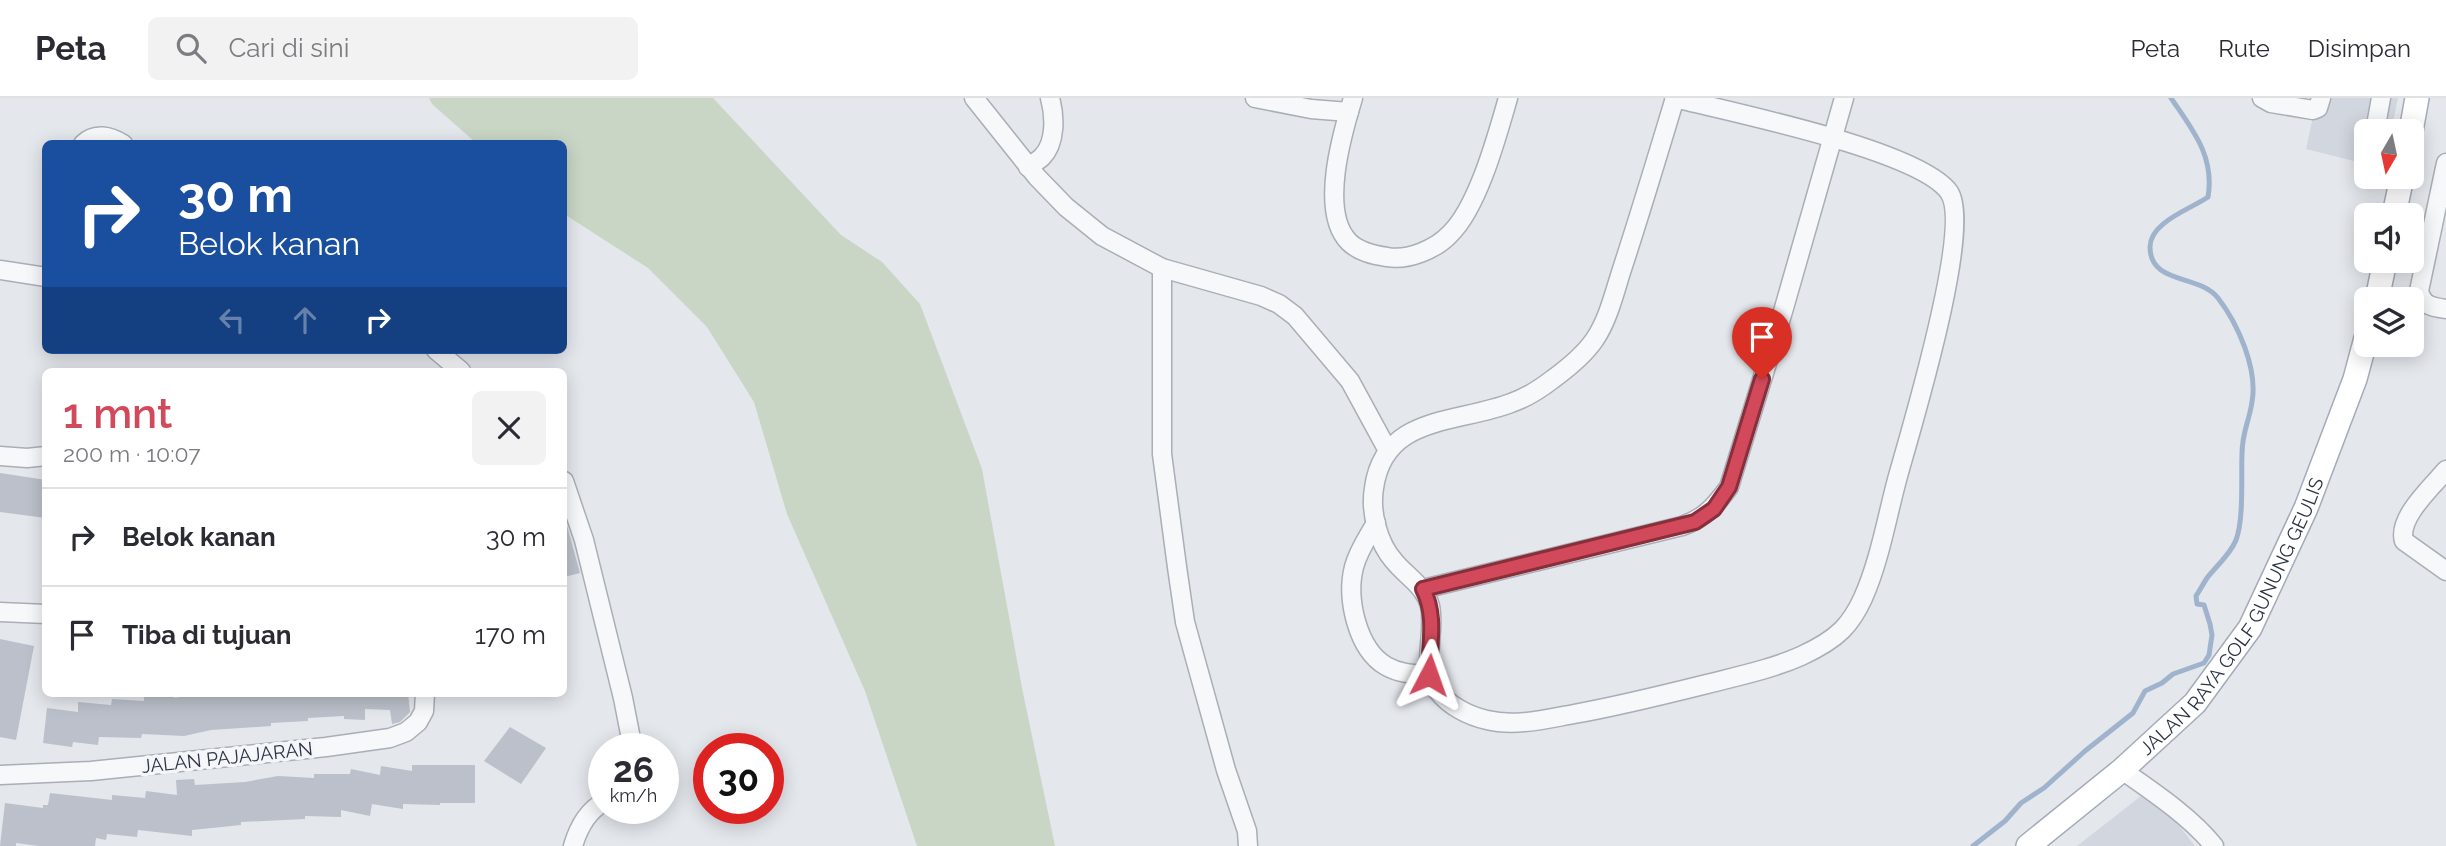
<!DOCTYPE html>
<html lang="id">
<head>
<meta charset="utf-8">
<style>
  :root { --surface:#fff; --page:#f2f2f3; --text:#2b2b33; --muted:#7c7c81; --line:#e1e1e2; --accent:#d1495b }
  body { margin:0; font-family:Raleway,sans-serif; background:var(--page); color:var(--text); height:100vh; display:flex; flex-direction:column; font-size:26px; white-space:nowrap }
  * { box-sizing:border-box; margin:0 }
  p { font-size:23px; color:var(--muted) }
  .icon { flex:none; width:38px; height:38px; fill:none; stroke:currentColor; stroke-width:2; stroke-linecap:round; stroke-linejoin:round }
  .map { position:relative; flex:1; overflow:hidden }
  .side { position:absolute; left:42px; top:270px; width:525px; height:329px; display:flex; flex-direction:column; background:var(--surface); border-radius:10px; box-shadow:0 4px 18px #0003 }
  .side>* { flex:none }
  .top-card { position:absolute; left:42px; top:42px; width:525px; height:214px; border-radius:10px; box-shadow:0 4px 18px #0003; background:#1a4fa0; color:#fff; overflow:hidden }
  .needle { width:46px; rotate:189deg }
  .controls { position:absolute; left:2354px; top:21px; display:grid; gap:14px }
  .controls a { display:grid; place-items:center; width:70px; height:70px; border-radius:10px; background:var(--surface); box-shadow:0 4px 18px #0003; font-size:35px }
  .speed { position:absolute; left:588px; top:635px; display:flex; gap:14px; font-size:35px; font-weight:700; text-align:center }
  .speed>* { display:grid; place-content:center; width:91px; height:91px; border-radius:50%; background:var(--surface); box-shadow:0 4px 18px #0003; line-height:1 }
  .speed small { font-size:18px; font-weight:400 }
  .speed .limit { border:10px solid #d22; background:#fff; color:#111 }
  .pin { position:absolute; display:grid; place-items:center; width:60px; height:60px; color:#fff; margin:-72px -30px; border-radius:50% 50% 50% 0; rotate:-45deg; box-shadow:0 0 7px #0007 }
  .pin .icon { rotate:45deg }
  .me { position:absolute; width:77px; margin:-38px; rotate:4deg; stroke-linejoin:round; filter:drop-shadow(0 0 5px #0008) }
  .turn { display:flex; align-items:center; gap:24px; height:147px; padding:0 21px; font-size:32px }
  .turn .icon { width:91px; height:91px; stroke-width:2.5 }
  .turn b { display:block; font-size:49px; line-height:60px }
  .lanes { display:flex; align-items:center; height:66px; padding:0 21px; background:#0003; justify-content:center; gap:35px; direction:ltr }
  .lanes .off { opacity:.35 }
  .round { display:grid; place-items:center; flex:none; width:74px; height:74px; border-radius:10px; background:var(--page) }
  .headline { display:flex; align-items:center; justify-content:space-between; height:119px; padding:0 21px }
  h1 { font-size:42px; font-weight:600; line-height:52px; color:var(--accent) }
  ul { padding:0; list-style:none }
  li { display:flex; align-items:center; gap:21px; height:98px; padding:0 21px; border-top:2px solid var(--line) }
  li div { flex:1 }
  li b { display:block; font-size:26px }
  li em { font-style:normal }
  header { display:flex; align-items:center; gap:42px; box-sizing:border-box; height:98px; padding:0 35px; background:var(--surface); border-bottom:2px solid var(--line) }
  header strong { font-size:33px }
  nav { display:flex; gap:38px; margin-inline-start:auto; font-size:24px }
  .search { width:490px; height:63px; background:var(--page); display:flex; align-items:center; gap:18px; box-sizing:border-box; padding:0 24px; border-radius:10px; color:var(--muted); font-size:26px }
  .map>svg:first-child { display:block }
  .built { fill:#d2d6de }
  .green { fill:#c9d6c5 }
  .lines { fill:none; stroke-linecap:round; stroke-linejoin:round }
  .stream { stroke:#9fb4cc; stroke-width:5 }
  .building { fill:#bbc0ca }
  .minor-casing { stroke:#a9aeb7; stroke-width:21 }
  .major-casing { stroke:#a3abb8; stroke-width:26 }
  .minor { stroke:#f7f8fa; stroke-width:18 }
  .major { stroke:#fff; stroke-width:23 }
  .route-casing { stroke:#882f3b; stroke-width:18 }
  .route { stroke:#d1495b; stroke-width:12 }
  .labels { text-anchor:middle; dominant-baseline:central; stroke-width:7; stroke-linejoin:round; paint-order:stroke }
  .street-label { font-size:19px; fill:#2b3445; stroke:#f4f6f9 }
</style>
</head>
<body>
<header>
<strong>Peta</strong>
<div class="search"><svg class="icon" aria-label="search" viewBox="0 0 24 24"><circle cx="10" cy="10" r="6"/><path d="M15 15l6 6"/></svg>Cari di sini</div>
<nav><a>Peta</a><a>Rute</a><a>Disimpan</a></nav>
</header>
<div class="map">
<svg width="2446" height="748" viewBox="0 0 2446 748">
  <rect width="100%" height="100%" fill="#e4e7ec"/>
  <g class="built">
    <polygon points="2317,0 2398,0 2391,33 2366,33 2366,66 2306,51"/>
    <polygon points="2150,691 2195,748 2077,748"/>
  </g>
  <polygon class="green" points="429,0 713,0 841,137 882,164 920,206 982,371 1022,590 1055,748 917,748 865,593 787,416 754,304 707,229 648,170 564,116 564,46 476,45 432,6"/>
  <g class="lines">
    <path class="stream" d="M 1973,748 L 2005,723 L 2021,705 L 2044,690 L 2085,653 L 2133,615 L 2145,593 L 2162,585 L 2173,576 L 2204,565 L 2209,557 L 2212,537 L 2210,526 L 2204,507 L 2197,506 L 2196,498 C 2200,492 2203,486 2207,480 C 2217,467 2230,457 2236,442 C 2244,421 2241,379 2242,356 C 2242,334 2249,324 2252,304 C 2258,271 2238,226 2218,200 C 2200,176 2150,187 2150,149 C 2150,124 2191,111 2208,99 C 2215,58 2192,31 2171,0"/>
  </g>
  <g class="building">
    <polygon points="0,375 46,382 46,420 0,414"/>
    <polygon points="564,417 580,475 564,479"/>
    <polygon points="0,541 34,548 16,642 0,639"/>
    <polygon points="144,595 174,595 174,600 203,595 408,595 410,614 400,624 392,626 390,612 365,611 365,622 344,621 344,618 308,620 308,623 271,625 271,628 211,632 184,638 142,636 141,640 99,639 98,647 73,644 72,649 43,645 47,610 78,614 78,604 111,607 112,601 144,603"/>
    <polygon points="510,629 546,650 521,686 484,663"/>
    <polygon points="412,667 475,667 475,705 440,705 440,707 403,706 403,711 372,706 370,718 341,712 341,719 305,718 305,721 241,724 241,727 192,732 192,738 138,732 137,739 107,736 106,742 96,740 95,748 39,748 16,745 16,748 0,748 5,705 43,710 43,707 48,707 50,695 112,702 112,697 145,700 146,693 177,697 176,682 194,681 195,687 245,684 278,678 314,680 314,676 350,676 351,671 380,677 381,668 412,673"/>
  </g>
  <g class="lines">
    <g class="minor-casing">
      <g id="minor">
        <polyline points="974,0 1037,79 1066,109 1102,138 1162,170 1261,198 1279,206 1295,218 1350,283 1387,351"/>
        <polyline points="1255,0 1311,11 1349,14"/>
        <path d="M 1353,0 C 1342,36 1319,114 1349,144 C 1359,154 1374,157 1387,159 C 1408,163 1436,151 1450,136 C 1478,109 1497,38 1508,0"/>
        <path d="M 1674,0 L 1675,0 C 1730,14 1919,52 1949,94 C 1973,129 1911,331 1898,378 C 1887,418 1880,462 1863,500 C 1858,511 1851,523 1842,532 C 1831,543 1814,552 1801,558 C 1772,571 1738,578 1707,586 C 1663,597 1619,608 1574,616 C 1546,621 1515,629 1487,622 C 1469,618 1449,608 1438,593 C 1420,571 1436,535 1430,508 C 1425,488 1406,478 1394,463 C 1378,445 1370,414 1374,390 C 1384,317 1456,326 1511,305 C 1526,300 1540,291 1553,281 C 1568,270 1585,256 1595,241 C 1609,220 1615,192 1623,168 C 1641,113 1658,56 1675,0"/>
        <polyline points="2262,0 2271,5 2313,12 2318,10 2321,0"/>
        <polyline points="2375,33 2381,0"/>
        <path d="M 83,46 C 95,34 110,38 123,46"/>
        <path d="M 2446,65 L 2419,193 C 2423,208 2432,209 2446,211"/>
        <path d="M 1028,69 C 1032,66 1038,63 1042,59 C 1056,45 1055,18 1050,0"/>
        <polyline points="1162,170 1162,356 1177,469 1185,524 1226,672 1247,733 1248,748"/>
        <polyline points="0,172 46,179"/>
        <polyline points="436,252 461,273"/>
        <polyline points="0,358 27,360 46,358"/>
        <path d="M 2446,372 C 2432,389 2397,420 2404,443 L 2446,473"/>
        <polyline points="564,383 584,442 623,600 633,651"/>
        <path d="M 1376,425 C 1368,439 1358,453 1354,469 C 1346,500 1357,551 1386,568 C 1400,576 1414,576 1429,577"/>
        <path d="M 1423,491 L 1682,428 C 1705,420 1715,408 1729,389 L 1784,210 L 1844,0"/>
        <polyline points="0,514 46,516"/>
        <path d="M 2122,672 C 2152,693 2191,719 2214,748"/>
        <polyline points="0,677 91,673 326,649 390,640 406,634 418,624 424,613 425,595"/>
        <path d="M 573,748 C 578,731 587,713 604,704"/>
      </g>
    </g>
    <g class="major-casing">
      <g id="major">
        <polyline points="2411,33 2417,0"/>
        <polyline points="2394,117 2402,79"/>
        <polyline points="2377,201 2385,163"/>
        <path id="s1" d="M 2028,748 L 2122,672 L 2195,605 L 2250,530 L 2306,410 L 2355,281 L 2366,240"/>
      </g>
    </g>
    <use href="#minor" class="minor"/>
    <use href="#major" class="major"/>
  </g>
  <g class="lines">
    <g class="route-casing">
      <path id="route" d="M 1429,577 C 1429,548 1437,518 1423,491 L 1695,424 L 1714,411 L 1729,389 L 1762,281"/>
    </g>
    <use href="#route" class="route"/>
  </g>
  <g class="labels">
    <g class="street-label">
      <text stroke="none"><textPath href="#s1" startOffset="313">JALAN RAYA GOLF GUNUNG GEULIS</textPath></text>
      <text transform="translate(227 659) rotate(-6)">JALAN PAJAJARAN</text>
    </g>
  </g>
</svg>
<div class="controls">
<a><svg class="needle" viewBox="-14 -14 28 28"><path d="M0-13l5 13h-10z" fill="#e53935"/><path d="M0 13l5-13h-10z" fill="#7c7c81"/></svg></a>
<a><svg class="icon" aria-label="sound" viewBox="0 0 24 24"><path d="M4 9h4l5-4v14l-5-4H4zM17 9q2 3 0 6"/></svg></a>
<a><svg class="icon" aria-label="layers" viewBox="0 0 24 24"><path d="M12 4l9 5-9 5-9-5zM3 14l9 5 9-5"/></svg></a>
</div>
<div class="speed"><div>26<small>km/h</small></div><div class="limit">30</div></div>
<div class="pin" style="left:1762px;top:281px;background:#d93025"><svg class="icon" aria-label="arrive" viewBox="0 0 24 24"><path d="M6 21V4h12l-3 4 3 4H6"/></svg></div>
<svg class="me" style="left:1429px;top:577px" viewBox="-20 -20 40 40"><path d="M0-17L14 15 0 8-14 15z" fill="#d1495b" stroke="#fff" stroke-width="4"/></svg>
<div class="top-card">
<div class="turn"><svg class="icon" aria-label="right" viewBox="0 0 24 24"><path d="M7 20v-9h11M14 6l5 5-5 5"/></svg><div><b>30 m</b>Belok kanan</div></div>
<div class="lanes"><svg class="icon off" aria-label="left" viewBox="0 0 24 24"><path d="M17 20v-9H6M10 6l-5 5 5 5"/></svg><svg class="icon off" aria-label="ahead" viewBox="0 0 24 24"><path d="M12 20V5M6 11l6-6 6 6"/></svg><svg class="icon" aria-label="right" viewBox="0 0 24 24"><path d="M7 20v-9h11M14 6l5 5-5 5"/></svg></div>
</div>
<section class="side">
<div class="headline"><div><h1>1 mnt</h1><p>200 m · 10:07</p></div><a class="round"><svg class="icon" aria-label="close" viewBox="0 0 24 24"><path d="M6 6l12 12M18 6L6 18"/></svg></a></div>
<ul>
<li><svg class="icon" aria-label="right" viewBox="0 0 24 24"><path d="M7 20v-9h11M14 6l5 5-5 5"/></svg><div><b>Belok kanan</b></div><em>30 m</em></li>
<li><svg class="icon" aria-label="arrive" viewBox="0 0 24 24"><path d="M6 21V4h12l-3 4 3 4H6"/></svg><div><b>Tiba di tujuan</b></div><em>170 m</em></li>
</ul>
</section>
</div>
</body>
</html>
